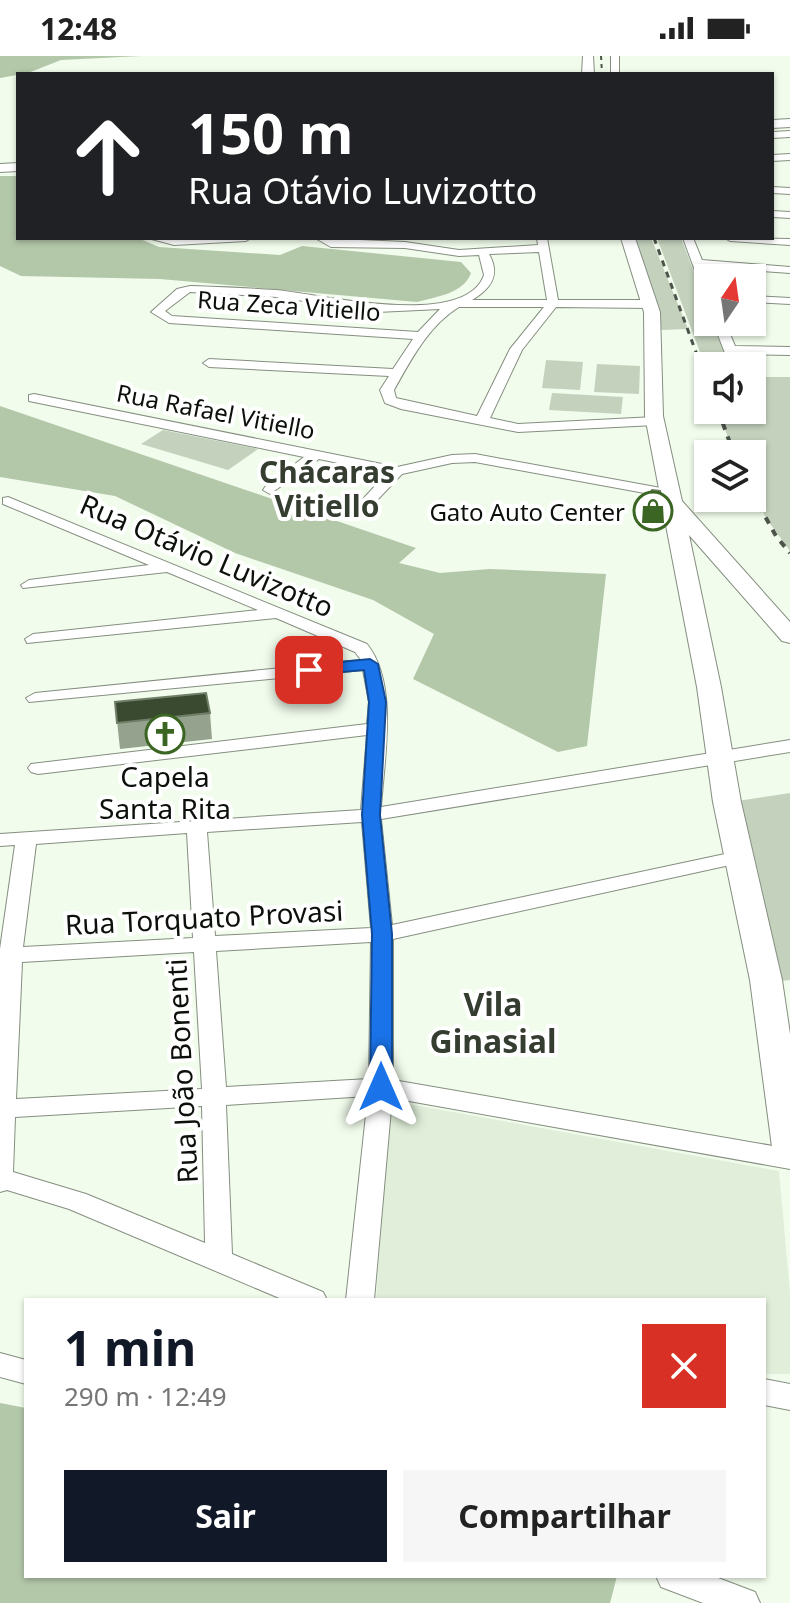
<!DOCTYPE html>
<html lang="pt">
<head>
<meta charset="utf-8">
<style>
  :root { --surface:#fff; --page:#f6f6f6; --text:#222; --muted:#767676; --accent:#111827 }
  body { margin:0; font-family:"Noto Sans",sans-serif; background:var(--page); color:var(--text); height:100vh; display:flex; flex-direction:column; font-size:30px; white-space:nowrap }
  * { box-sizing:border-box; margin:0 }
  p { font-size:26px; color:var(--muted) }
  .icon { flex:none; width:44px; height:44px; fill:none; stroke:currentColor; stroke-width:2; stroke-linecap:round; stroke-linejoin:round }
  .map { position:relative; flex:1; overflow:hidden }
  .panel { position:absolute; left:24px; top:1242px; width:742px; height:280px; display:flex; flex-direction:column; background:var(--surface); border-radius:0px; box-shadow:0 2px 6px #0004 }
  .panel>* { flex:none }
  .top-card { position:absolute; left:16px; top:16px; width:758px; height:168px; border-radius:0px; box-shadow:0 2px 6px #0004; background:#202124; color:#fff; overflow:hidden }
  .needle { width:52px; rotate:13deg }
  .fabs { position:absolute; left:694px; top:208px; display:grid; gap:16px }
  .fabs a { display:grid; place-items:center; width:72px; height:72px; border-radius:0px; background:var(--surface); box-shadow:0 2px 6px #0004; font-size:40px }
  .pin { position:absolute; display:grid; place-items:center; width:68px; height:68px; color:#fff; margin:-34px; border-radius:16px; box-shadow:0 4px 12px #0006 }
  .me { position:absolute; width:88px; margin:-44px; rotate:0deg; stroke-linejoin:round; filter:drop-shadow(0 0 6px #0008) }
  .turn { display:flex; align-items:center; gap:28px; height:168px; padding:0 40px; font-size:36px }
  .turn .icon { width:104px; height:104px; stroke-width:2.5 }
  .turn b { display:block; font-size:56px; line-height:68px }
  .round { display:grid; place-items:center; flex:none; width:84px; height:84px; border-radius:0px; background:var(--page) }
  .headline { display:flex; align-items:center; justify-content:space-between; height:136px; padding:0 40px }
  h1 { font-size:48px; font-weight:700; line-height:60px; color:var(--accent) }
  .cta { display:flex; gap:16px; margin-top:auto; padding:16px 40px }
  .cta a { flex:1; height:92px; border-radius:0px; background:var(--accent); color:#fff; font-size:32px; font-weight:700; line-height:92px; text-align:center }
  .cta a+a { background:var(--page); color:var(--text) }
  .status { display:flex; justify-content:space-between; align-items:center; height:56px; padding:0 40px; background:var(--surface); direction:ltr }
  .status svg { height:22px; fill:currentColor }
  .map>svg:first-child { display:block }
  .built { fill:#e1efda }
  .green { fill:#c4d2bd }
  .forest { fill:#b3c7a9 }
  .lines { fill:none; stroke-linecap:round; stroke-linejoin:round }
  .minor-casing { stroke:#858e80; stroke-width:2 }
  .secondary-casing { stroke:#858e80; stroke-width:2 }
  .primary-casing { stroke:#858e80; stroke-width:2 }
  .minor { fill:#fff; fill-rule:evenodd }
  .secondary { fill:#fff; fill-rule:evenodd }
  .primary { fill:#fff; fill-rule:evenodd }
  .rail-far2 { stroke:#4e544c; stroke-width:2; stroke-dasharray:4 4; stroke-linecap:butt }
  .rail-far1 { stroke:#4e544c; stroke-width:3; stroke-dasharray:6 6; stroke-linecap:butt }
  .rail { stroke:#4e544c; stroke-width:4; stroke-dasharray:7 7; stroke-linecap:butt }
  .wall { fill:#95a38e }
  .building { fill:#394a30; stroke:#707f68; stroke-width:2 }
  .route { fill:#1a73e8; stroke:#114b97; stroke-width:2 }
  .labels { text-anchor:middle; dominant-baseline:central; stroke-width:8; stroke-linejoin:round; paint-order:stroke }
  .far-street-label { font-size:24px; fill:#0c100b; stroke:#fff }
  .far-poi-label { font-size:24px; fill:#0c100b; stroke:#fff; text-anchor:end }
  .street-label { font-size:28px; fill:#0c100b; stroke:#fff }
  .poi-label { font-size:28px; fill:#0c100b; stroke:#fff }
  .far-district-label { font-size:30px; font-weight:bold; fill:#353d31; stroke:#fff }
  .quarter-label { font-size:32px; font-weight:bold; fill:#353d31; stroke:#fff }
</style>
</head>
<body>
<div class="status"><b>12:48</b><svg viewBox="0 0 49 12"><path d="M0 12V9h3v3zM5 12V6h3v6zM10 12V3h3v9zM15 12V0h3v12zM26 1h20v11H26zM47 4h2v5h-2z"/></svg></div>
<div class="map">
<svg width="790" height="1547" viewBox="0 0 790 1547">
  <rect width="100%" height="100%" fill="#f1fcec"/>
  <polygon class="built" points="403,1047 779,1115 790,1237 790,1318 764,1318 764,1244 376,1243 389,1064 391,1053"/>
  <g class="green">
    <polygon points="631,182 651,182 688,273 661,274"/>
    <polygon points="657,182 681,182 708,252 708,266 713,266 730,310 706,312"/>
    <polygon points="546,304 583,306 580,334 542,332"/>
    <polygon points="597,308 640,310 639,338 594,336"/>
    <polygon points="752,321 790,321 790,495 766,462 752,435 752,398 734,398 718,354 752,354"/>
    <polygon points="552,337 623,341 621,358 549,354"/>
    <polygon points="163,374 258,393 228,414 141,388"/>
    <polygon points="790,737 790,924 780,925 737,745"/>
  </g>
  <g class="forest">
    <polygon points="0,0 141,0 61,4 28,17 0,22"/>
    <path d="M 0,120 L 18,120 L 18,182 L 138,182 L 159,191 L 280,199 L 302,190 L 461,206 L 471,217 C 463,238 438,240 417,246 L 160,223 L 21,220 L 0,210 Z"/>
    <polygon points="0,350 416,492 399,507 440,517 490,513 606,518 587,690 558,696 413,623 434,578 373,544 235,497 115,440 0,421"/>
    <polygon points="0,1347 26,1352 26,1520 617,1520 610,1547 0,1547"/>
  </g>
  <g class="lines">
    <g class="minor-casing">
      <g id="minor">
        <rect x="611" y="0" width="8" height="18"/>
        <polygon points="790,75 790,81 772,82 772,76"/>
        <polygon points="790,98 790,104 772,105 772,99"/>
        <polygon points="772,131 790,132 790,138 772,137"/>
        <polygon points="772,155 790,156 790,162 772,161"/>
        <polygon points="148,182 251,182 246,185 174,189"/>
        <path d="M 315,182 L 405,186 L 459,194 L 538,189 L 537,182 L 547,182 L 558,244 L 649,244 L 655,248 L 649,252 L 556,251 L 522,294 L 490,362 L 518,368 L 655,361 L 662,365 L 655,369 L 518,376 L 401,353 L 385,347 L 380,334 L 389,320 L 209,311 L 203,307 L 209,303 L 393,313 L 413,283 L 169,267 L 151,256 L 177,233 L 190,230 C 218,231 247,232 276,234 C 319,238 465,274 484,219 L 479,199 L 459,200 L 405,192 L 331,191 ZM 539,196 L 547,244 L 472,244 C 491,233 501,219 489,198 ZM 190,236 L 277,241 L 377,256 L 440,253 L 418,276 L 172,260 L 165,255 ZM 459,251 L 544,251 L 510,293 L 477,360 L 396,342 L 394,334 C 411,304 428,270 459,251 Z"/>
        <polygon points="683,182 693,182 702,204 790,211 790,217 704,211 708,222 708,240 704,239"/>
        <polygon points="725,182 790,183 790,189 730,185"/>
        <polygon points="752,240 790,242 790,248 752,246"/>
        <polygon points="713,266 725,266 735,290 790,291 790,299 738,298 742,310 730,310"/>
        <polygon points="34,338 397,411 452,399 475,398 672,434 679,438 672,442 475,406 452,407 402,418 362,460 357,461 350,457 387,417 319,403 270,438 263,434 265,431 304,401 29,345 29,339"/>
        <path d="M 8,441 L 367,588 C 399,628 384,703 381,751 L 790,684 L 790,696 L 381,763 L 392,869 L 739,795 L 746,797 L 749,801 L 746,805 L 739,807 L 393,883 L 393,1024 L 790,1093 L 790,1113 L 392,1042 L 374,1244 L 346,1244 L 368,1040 L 226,1049 L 232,1198 L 323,1236 L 327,1244 L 284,1244 L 69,1153 L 7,1134 L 0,1136 L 0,893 L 15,789 L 0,790 L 0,778 L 361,754 L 367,679 L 38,718 L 31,716 L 28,712 L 31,708 L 367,668 L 369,646 L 363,614 L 29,646 L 26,642 L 35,637 L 361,604 L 355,596 L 276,562 L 27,587 L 25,583 L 33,578 L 258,554 L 167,516 L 23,532 L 21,529 L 29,524 L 149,509 L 3,448 L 3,442 ZM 362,766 L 371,872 L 215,880 L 207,776 ZM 187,777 L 193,882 L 23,891 L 36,788 ZM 371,886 L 369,1023 L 226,1031 L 216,895 ZM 194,896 L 202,1033 L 16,1043 L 22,906 ZM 202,1050 L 205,1187 L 86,1138 L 13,1116 L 15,1061 Z"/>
        <polygon points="0,1297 26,1304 26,1328 0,1321"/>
        <polygon points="764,1323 790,1328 790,1354 764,1349"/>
        <polygon points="656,1520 713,1520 755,1536 760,1547 703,1547 661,1531"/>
      </g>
    </g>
    <g class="secondary-casing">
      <g id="secondary">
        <polygon points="583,0 593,0 594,18 582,18"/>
        <polygon points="621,182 635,182 660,256 663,360 682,445 790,566 790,587 782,585 689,479 721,631 741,746 782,924 790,978 790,1104 778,1100 772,1091 750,924 713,746 697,631 645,360 644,256"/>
      </g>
    </g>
    <g class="primary-casing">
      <g id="primary">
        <polygon points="790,63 790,71 772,72 772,64"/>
        <polygon points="18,107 18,115 0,116 0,108"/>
      </g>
    </g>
    <use href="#minor" class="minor"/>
    <use href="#secondary" class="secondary"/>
    <use href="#primary" class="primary"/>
    <polyline class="rail-far2" points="601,0 602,18"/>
    <polyline class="rail-far1" points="654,182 697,299"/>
    <g class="rail">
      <polyline points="697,297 708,328"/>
      <polyline points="718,354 734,398"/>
      <polyline points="752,437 776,480 790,497"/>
    </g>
  </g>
  <g class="wall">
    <polygon points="639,451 664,455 663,467 638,463"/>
    <polygon points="115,646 210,657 212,683 120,693"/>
  </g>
  <g class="building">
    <polygon points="652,434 660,435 664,455 639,451"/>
    <polygon points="206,637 210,657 117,667 115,646"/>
  </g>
  <polygon class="route" points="370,603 378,608 386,646 380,759 392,878 392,1031 388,1037 373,1037 370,1031 372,878 362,759 369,646 364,614 309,619 301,614 309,609"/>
  <defs>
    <g id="shop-ring" transform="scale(2)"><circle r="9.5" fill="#fff" stroke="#3b6522" stroke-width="1.5"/><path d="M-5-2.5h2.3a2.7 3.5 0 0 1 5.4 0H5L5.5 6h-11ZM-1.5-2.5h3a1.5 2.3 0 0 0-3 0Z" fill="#3b6522"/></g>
    <g id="church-ring" transform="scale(2)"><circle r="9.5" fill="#fff" stroke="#3b6522" stroke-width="1.5"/><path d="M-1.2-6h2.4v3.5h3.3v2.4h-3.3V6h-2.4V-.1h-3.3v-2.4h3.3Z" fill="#3b6522"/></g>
  </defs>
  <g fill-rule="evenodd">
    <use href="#shop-ring" x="653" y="455"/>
    <use href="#church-ring" x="165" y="678"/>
  </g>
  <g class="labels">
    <g class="far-street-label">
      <text transform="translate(289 249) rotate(4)">Rua Zeca Vitiello</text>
      <text transform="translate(216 355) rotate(11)">Rua Rafael Vitiello</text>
    </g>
    <g class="far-poi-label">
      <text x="625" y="455">Gato Auto Center</text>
    </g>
    <g class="street-label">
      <text transform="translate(207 499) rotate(23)">Rua Otávio Luvizotto</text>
      <text transform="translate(204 861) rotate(-3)">Rua Torquato Provasi</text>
      <text transform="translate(181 1015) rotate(-93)">Rua João Bonenti</text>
    </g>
    <g class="poi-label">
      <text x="165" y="720">Capela<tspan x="165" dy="32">Santa Rita</tspan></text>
    </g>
    <g class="far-district-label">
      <text x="327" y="415">Chácaras<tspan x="327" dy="34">Vitiello</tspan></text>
    </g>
    <g class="quarter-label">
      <text x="493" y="947">Vila<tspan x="493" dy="37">Ginasial</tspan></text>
    </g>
  </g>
</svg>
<div class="fabs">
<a><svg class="needle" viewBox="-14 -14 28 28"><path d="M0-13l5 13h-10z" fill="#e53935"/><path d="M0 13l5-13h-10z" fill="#767676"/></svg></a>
<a><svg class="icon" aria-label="sound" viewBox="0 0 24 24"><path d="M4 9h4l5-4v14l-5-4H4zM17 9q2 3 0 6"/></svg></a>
<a><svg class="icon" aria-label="layers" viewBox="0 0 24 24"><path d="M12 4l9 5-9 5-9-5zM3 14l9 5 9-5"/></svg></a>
</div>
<div class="pin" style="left:309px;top:614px;background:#d93025"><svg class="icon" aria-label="arrive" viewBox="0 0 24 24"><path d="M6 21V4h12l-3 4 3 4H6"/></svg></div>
<svg class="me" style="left:381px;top:1031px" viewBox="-20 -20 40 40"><path d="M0-17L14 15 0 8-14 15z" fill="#1a73e8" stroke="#fff" stroke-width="4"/></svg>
<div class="top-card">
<div class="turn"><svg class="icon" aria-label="ahead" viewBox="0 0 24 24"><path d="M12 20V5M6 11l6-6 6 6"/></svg><div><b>150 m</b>Rua Otávio Luvizotto</div></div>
</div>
<section class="panel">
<div class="headline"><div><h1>1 min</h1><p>290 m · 12:49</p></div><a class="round" style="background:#d93025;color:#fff"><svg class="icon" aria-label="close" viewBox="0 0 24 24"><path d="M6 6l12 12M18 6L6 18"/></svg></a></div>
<div class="cta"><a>Sair</a><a>Compartilhar</a></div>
</section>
</div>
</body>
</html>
